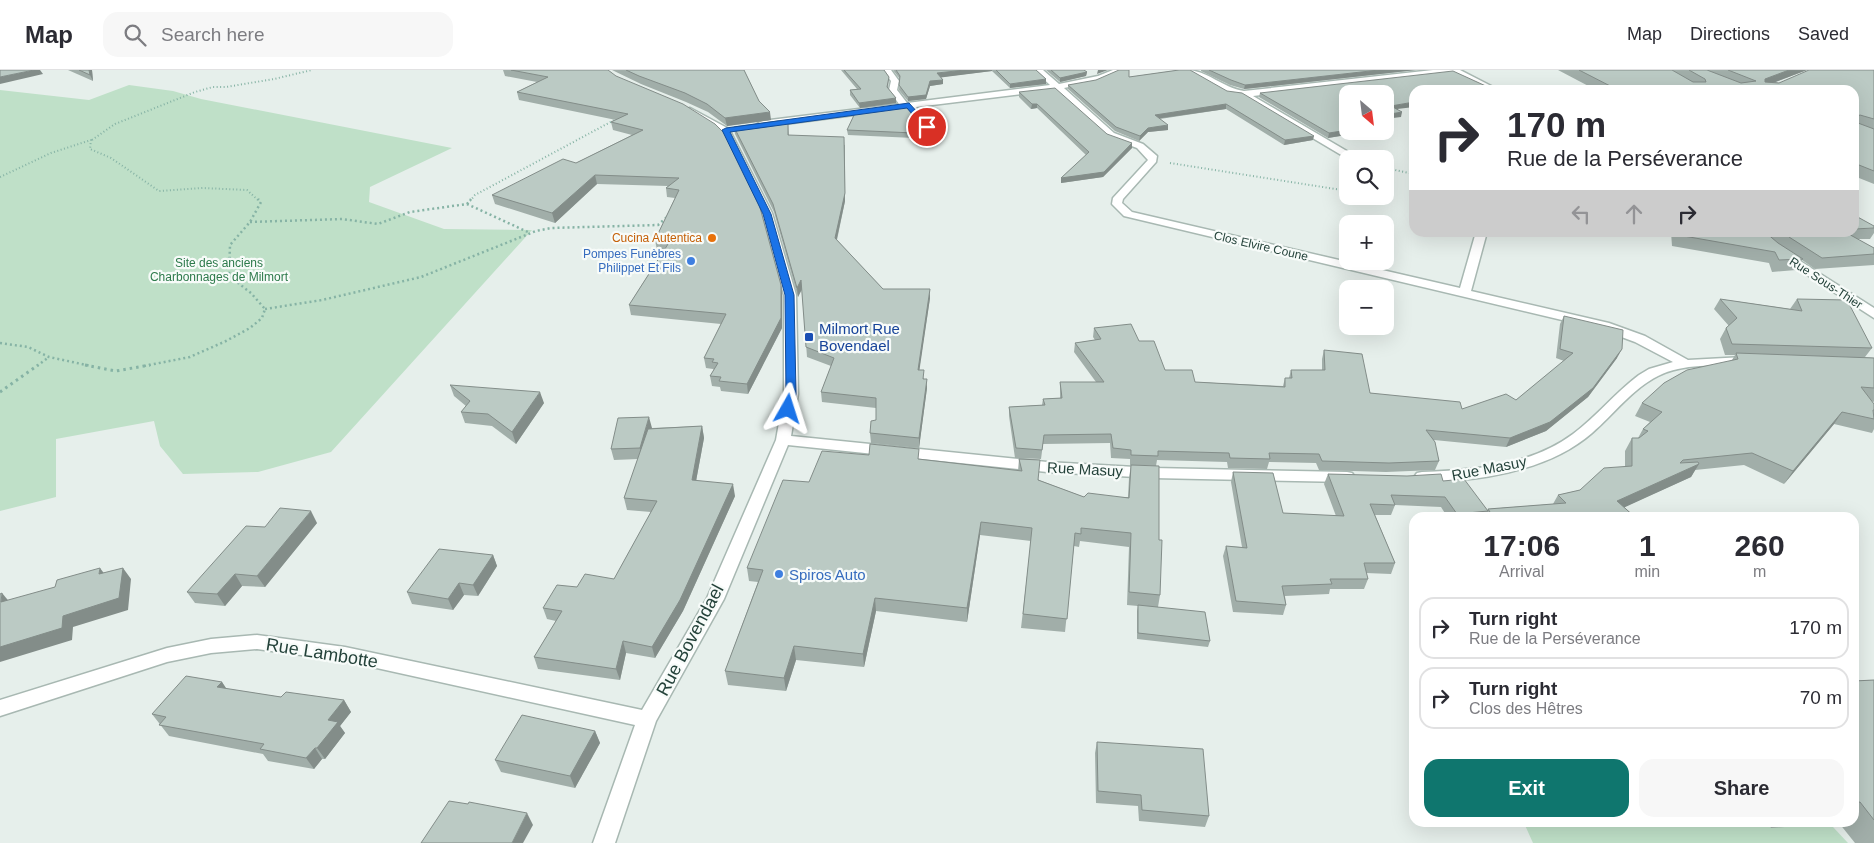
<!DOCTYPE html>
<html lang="en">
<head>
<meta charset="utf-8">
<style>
  :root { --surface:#fff; --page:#f7f7f7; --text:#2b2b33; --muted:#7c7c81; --line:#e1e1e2; --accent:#0f766e }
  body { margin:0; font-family:Arial,sans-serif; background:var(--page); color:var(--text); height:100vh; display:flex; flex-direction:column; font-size:19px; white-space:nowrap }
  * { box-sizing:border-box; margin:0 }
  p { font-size:16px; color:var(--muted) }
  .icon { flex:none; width:28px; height:28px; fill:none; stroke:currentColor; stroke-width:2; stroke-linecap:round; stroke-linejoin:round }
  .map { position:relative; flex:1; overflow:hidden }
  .sheet { position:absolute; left:1409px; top:442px; width:450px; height:315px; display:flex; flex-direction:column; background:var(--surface); border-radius:15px; box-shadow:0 5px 20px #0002 }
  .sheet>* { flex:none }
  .hud { position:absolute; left:1409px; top:15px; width:450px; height:152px; border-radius:15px; box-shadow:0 5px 20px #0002; background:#fff; color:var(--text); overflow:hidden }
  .needle { width:32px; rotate:152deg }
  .fabs { position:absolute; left:1339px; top:15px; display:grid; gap:10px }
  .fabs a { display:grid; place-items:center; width:55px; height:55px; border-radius:10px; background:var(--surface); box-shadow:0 5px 20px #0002; font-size:25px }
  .pin { position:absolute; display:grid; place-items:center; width:42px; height:42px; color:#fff; margin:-21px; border:2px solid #fff; border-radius:50%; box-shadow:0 1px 5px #0007 }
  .me { position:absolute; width:55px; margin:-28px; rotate:6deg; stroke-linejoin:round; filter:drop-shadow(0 0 4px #0008) }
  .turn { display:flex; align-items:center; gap:18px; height:105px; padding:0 15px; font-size:22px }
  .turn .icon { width:65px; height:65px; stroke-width:2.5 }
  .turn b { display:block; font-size:35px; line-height:42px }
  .lanes { display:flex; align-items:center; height:48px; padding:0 15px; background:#0003; justify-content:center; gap:25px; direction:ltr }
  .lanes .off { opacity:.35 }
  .eta { display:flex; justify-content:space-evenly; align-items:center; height:85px; text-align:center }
  .eta b { font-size:30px; font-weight:600; line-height:35px }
  .action { display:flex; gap:10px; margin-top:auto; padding:10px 15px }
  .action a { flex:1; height:58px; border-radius:15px; background:var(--accent); color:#fff; font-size:20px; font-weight:600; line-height:58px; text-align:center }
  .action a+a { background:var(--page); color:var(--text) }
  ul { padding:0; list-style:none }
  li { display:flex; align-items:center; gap:15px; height:62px; margin:0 10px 8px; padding:0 5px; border:2px solid var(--line); border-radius:15px }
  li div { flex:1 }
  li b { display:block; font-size:19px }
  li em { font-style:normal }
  header { display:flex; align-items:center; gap:30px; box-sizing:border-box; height:70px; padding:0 25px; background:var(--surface); border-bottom:1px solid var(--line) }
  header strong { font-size:24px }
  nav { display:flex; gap:28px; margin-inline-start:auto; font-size:18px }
  .search { width:350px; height:45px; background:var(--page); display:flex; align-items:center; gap:12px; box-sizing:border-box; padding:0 18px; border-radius:15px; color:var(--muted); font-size:19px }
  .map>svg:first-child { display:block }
  .green { fill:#bfe0c8 }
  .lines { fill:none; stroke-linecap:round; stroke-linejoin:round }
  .minor-casing { stroke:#a8b8b2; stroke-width:3 }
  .path-far2 { stroke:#86b3a5; stroke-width:2; stroke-dasharray:1 2.5; stroke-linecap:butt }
  .path-far1 { stroke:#86b3a5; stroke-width:2.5; stroke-dasharray:2 3; stroke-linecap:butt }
  .path { stroke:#86b3a5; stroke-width:3; stroke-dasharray:2.5 4; stroke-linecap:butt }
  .minor { fill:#fff; fill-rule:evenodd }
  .wall { fill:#a1aea9 }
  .shaded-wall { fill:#838d89 }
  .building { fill:#bbcac4; stroke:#838d89 }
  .route { fill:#1a73e8; stroke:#114b97 }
  .food-dot { fill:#e8710a; stroke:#f7fbf9; stroke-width:2 }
  .shop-dot { fill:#3f7fe0; stroke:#f7fbf9; stroke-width:2 }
  .transit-dot { fill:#1a4fb4; stroke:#f7fbf9; stroke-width:2 }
  .labels { text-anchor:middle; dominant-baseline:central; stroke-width:4.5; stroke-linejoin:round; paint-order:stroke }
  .far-food-label { font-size:12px; fill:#c56008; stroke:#f7fbf9; text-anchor:end }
  .far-street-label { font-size:12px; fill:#24423a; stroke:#f7fbf9 }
  .far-shop-label { font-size:12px; fill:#366cbe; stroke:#f7fbf9; text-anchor:end }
  .far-park-label { font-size:12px; fill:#2d7a4b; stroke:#f7fbf9 }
  .transit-label { font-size:15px; fill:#164399; stroke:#f7fbf9; text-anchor:start }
  .street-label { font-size:15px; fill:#24423a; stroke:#f7fbf9 }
  .shop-label { font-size:15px; fill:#366cbe; stroke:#f7fbf9; text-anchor:start }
  .near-street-label { font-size:18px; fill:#24423a; stroke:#f7fbf9 }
</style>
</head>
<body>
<header>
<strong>Map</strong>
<div class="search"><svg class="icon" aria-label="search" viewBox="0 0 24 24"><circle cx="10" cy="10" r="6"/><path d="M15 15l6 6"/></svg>Search here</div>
<nav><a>Map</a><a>Directions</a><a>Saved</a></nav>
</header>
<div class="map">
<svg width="1874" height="773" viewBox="0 0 1874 773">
  <rect width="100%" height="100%" fill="#e6efeb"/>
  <g class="green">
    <polygon points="129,15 173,21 201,29 452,78 370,117 369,132 444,159 532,160 331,382 258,402 183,404 160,376 154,351 56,369 56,427 0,441 0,20 89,30"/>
    <polygon points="1874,750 1833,757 1848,773 1533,773 1524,753 1854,752"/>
  </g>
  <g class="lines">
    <g class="minor-casing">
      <g id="minor">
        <path d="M 883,0 L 891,0 L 899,11 L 897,20 L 907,33 L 1050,15 L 1034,0 L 1043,0 L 1059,14 L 1098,6 L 1113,0 L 1125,0 L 1103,10 L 1064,18 L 1114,63 L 1143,74 L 1157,86 L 1156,92 L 1123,129 L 1122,133 L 1132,142 L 1460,218 L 1476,162 L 1487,162 L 1471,221 L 1609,253 L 1645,266 L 1688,290 L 1744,287 L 1751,291 L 1744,295 C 1716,296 1683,293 1658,306 C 1632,319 1614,344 1592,363 C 1554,396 1500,407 1451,411 C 1440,411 1427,413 1417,411 L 1414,407 L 1417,403 L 1422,402 C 1474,400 1530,396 1573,364 C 1597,346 1615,323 1639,305 L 1649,299 L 1673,292 L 1635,272 L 1600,259 L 1124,146 L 1112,134 L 1113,128 L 1148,90 L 1137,78 L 1108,67 L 1055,20 L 916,37 L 941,68 L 936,71 L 933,70 L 907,38 L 762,57 L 757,54 L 762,51 L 899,34 L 889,20 L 891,11 Z"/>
        <path d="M 1186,0 C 1207,0 1223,18 1244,21 L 1433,0 L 1460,0 L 1499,20 L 1488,20 L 1452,3 L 1253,26 L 1357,87 L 1348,89 L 1242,26 L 1227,24 Z"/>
        <polygon points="690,38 729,59 772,143 796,225 798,324 791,366 1047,392 1153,398 1347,402 1352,403 1355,407 1352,411 1347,412 1153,408 1047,402 788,375 724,529 656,651 615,773 593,773 635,655 345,591 257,579 211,583 167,592 0,646 0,630 167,578 211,569 257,565 345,577 642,640 707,528 776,370 784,324 784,225 762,143 722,63 687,43 687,39"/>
        <polygon points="1749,162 1761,162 1781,179 1874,238 1874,248 1773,183"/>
      </g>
    </g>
    <g class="path-far2">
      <polyline points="92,70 115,54 195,22 213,17 226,17 274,9 312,0"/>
      <polyline points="1170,93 1348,121"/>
      <polyline points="1385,98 1414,104"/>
      <polyline points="0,107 51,83 91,70 90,79 111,88 159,121 203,118 247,120 259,131"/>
      <polyline points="470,131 475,125 618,48"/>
    </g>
    <g class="path-far1">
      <polyline points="467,134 471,129"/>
      <polyline points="250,152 342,149 378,154 410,142 467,134 530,163"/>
      <polyline points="265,239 322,230 421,207 536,161 551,158 658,155 667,147"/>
      <polyline points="0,273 28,277 49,287 91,296"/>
      <polyline points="37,296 49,287"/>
      <polyline points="144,296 190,287 226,271 250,258 262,248 265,239 251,223 229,206 230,175 250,152 261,132 258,129"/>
    </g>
    <g class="path">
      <polyline points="85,295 116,301 150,295"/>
      <polyline points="0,322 38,295"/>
    </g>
    <use href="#minor" class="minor"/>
  </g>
  <g class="wall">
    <polygon points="68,0 92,0 93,11"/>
    <polygon points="503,0 608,0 781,215 782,225 782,258 748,324 721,321 720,317 712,316 710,306 714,300 713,299 706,298 704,288 721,254 631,245 629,235 664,180 657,180 655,170 675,128 667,127 666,118 668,116 597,114 555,153 495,134 492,125 576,93 632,65 613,60 611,52 616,50 519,30 517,22 537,12 505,6"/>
    <polygon points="612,0 744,0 759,31 771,50 727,56 708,42 686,32 641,14"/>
    <polygon points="841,0 884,0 889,7 888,18 896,28 896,33 860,38 850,25 850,20 857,19"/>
    <polygon points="893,0 1036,0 1046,9 1046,14 1010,18 992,1 941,7 943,10 943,14 930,16 926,29 908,31 899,20 900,9"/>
    <polygon points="1046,0 1084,0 1087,2 1086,6 1060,12"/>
    <polygon points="1179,0 1313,70 1284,75 1226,39 1160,49 1168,60 1148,62 1139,71 1115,61 1068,19 1068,15 1129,7"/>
    <polygon points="1201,0 1416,0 1244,19 1230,15 1201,1"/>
    <polygon points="1558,0 1807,0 1775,12 1779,13 1874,0 1874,114 1854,106 1854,20 1596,20"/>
    <polygon points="1488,17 1487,20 1414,20 1397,39 1401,47 1348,24 1348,61 1358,63 1328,68 1259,27 1260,23"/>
    <polygon points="1019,22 1107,64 1132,78 1103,107 1061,113 1061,108 1086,85 1037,38 1031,39 1019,27"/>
    <polygon points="918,50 918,55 914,68 848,65 847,60"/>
    <polygon points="788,53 789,65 845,75 845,131 837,170 883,219 930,228 919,300 924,309 927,318 919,378 871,373 870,363 876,350 876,338 822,332 821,322 831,296 807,287 802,219 798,227 774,142 735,64 734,57"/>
    <polygon points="1874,158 1874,163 1870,169 1857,169 1874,178 1874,195 1815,199 1802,190 1796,200 1772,202 1769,193 1672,176 1671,162 1854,162 1854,159"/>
    <polygon points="1720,229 1790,239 1797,229 1872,278 1865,287 1874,288 1874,332 1872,331 1874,334 1874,359 1872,363 1834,354 1784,414 1744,395 1695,400 1691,407 1624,437 1636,448 1448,448 1441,437 1395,435 1391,445 1375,445 1395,493 1391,504 1366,503 1368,509 1364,519 1330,519 1329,524 1285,526 1286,535 1283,545 1233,542 1223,486 1226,476 1242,477 1231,412 1233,402 1283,443 1336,446 1324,414 1328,404 1443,411 1487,441 1488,439 1553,434 1558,425 1580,420 1625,397 1625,381 1632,368 1638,368 1643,359 1650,352 1635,346 1642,333 1732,290 1735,285 1725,285 1720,269 1726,258 1729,256 1714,239"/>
    <polygon points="1564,246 1617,288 1588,327 1546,361 1506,377 1434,370 1439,391 1435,400 1386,402 1319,400 1316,393 1269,392 1267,399 1228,398 1227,392 1157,390 1156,396 1130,395 1130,389 1111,388 1110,373 1043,374 1041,389 1015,388 1009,346 1009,337 1042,335 1043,329 1060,328 1060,312 1096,312 1074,282 1075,273 1095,270 1093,267 1094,258 1139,271 1165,300 1195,312 1283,316 1285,308 1289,308 1291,300 1322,300 1322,289 1324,280 1370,323 1462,339 1516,330 1564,291 1556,288 1560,254"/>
    <polygon points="450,315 544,333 516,374 492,356 465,353 461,342 466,336 454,326"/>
    <polygon points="702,356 704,368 696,411 735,426 683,541 655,588 626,583 620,610 538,599 534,587 556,551 547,549 543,538 577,517 614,509 651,442 627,440 624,428 638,389 614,390 611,379 652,358"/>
    <polygon points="1019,389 1039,410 1084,427 1128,427 1129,408 1131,395 1160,525 1158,537 1210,571 1208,577 1137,569 1137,541 1138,536 1127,535 1129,477 1080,471 1079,477 1074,476 1065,562 1021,558 1031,471 980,465 967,552 876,541 864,597 796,590 786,621 728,615 725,601 758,512 749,511 747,498 809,412 919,390 1018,401"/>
    <polygon points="317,453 265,517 242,516 225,536 195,533 187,522 265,457"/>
    <polygon points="493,485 497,496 478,526 464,525 453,540 412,534 407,522"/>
    <polygon points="1874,610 1874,773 1855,773 1839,753 1771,758 1768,752 1854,752 1854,611"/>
    <polygon points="222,612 226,619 281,627 344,630 351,642 340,656 345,663 325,689 322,689 314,699 268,691 263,684 169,666 152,644"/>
    <polygon points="595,661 600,673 575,718 501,702 495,690"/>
    <polygon points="1097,672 1209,746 1205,757 1139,751 1138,736 1096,733 1095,683"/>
  </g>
  <g class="shaded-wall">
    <polygon points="34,0 40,0 43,4 0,14 0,7"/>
    <polygon points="89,0 92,0 93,11 90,5"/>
    <polygon points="965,0 992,0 992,1 937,8 937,3"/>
    <polygon points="1098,0 1108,0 1097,4"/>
    <polygon points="1379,0 1416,0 1244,19 1245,15"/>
    <polygon points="1789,0 1807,0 1760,18 1765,9"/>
    <polygon points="1087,2 1086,6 1060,12 1060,8"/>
    <polygon points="1046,9 1046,14 1010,18 1010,14"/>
    <polygon points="943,10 943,14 930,16 926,29 908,31 908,27 930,11"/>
    <polygon points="1488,17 1487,20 1470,20"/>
    <polygon points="896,28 896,33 860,38 859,33"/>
    <polygon points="1414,32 1414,37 1389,40 1391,36"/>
    <polygon points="1032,34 1037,34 1037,38 1031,39"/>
    <polygon points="1226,34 1226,39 1155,49 1155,45"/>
    <polygon points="770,42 771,50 727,56 725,48"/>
    <polygon points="1402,42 1401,47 1385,49 1385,45"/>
    <polygon points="918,50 918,55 914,68 914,63"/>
    <polygon points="1168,55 1168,60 1148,62 1139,71 1140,66 1148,58"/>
    <polygon points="1348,60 1348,61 1359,61 1358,63 1328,68 1329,63"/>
    <polygon points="1314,66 1313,70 1284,75 1285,70"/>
    <polygon points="844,67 845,131 835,177 835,168"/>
    <polygon points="1132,73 1132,78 1103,107 1061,113 1061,108"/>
    <polygon points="595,105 597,114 555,153 552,143"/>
    <polygon points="801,210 802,219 798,227 797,218"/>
    <polygon points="781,215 782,225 782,258 748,324 747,314"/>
    <polygon points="930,219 930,228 918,310 918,300"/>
    <polygon points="1622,279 1617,288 1588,327 1546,361 1506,377 1510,368"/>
    <polygon points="927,309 927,318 919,378 919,368"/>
    <polygon points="540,322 544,333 516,374 512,362"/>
    <polygon points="1842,342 1834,354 1784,414 1793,401"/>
    <polygon points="649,347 652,358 643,389 640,378"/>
    <polygon points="702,356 704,368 694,422 692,410"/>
    <polygon points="1699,394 1691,407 1610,444 1617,431"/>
    <polygon points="733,414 735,426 683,541 655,588 652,577"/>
    <polygon points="311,441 317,453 265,517 257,506"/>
    <polygon points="981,452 980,465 967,552 967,538"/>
    <polygon points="493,485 497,496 478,526 473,515"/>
    <polygon points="100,498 109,510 99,504"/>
    <polygon points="123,498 131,509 128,540 73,557 72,570 0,592 0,577"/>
    <polygon points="235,504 242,516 225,536 217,524"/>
    <polygon points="459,513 464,525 453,540 448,529"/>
    <polygon points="2,523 12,535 1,532"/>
    <polygon points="875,528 876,541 864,597 863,584"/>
    <polygon points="623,571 626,583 620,610 616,599"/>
    <polygon points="794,576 796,590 786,621 784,608"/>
    <polygon points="222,612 230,624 217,617"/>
    <polygon points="344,630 351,642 340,656 345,663 325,689 317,678 328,650"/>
    <polygon points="595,661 600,673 575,718 570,706"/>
    <polygon points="315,678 322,689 314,699 306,688"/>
    <polygon points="527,743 533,755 523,773 512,773"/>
  </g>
  <g class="building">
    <polygon points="0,0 34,0 0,7"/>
    <polygon points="79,0 89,0 90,5"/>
    <polygon points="511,0 608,0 616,6 683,34 715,54 724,63 759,134 781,215 781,248 747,314 719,311 721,307 710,306 718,293 712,292 714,289 704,288 726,244 629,235 670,171 655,170 679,120 666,118 679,108 595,105 552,143 492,125 563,89 576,93 643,60 611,52 628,44 517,22 548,7"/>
    <polygon points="626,0 744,0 759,31 770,42 725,48 707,34 685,23 639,6"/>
    <polygon points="844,0 884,0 889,7 887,17 896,28 859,33 850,20 861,19"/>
    <polygon points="896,0 965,0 937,3 943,10 930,11 926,25 908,27 899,15 900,6"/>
    <polygon points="996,0 1036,0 1046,9 1010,14"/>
    <polygon points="1051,0 1084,0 1087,2 1060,8"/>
    <polygon points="1119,0 1129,0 1129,7 1179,0 1190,0 1227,21 1242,23 1314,66 1285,70 1226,34 1155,45 1168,55 1148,58 1140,66 1116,57 1068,15 1096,10"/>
    <polygon points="1209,0 1379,0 1245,15 1231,10"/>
    <polygon points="1579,0 1672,0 1693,12 1706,12 1705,9 1689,0 1707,0 1741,13 1756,11 1728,0 1789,0 1765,9 1765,12 1779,13 1809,0 1874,0 1874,49 1860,45 1858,46 1858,53 1874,59 1874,101 1854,93 1854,20 1618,20"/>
    <polygon points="1453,1 1488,17 1470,20 1414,20 1414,32 1391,36 1402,42 1385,45 1385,24 1348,24 1348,60 1329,63 1260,23"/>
    <polygon points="1055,18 1107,64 1132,73 1104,102 1061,108 1089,82 1037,34 1032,34 1019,22"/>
    <polygon points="906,37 918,50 914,63 847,60 855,43"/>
    <polygon points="778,51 788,53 788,65 844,67 845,123 835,168 883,219 930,219 918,300 924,300 923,309 927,309 919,368 870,363 871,351 876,350 876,328 821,322 834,288 806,277 801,210 797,218 773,134 734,57"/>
    <polygon points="1854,145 1874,156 1874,158 1854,159"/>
    <polygon points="1678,162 1765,162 1778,173 1803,189 1779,190 1775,182 1678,165"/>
    <polygon points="1784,162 1845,162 1874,178 1874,184 1822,188 1789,167"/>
    <polygon points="1720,229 1802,241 1797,229 1847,230 1872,278 1732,274 1726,258 1737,248"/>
    <polygon points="1564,246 1623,260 1622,279 1593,318 1550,352 1510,368 1426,360 1435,372 1439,391 1389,393 1322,391 1319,384 1269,383 1270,389 1230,388 1229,383 1158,381 1158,386 1131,385 1131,380 1113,378 1111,364 1044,365 1042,380 1016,378 1009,337 1045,335 1043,329 1062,328 1060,312 1104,312 1075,273 1101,269 1094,258 1131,254 1139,271 1154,271 1165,300 1192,300 1195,312 1285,317 1285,308 1292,308 1291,300 1325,300 1324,280 1362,284 1370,323 1460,332 1462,339 1506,324 1516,330 1573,283 1560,279"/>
    <polygon points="1736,283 1874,288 1874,318 1861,317 1874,334 1874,340 1873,340 1874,349 1842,342 1793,401 1752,383 1683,390 1680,393 1698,392 1699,394 1617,431 1636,448 1494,448 1488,439 1566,433 1558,425 1580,420 1604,398 1632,396 1632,368 1639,368 1648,361 1643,359 1662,342 1642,333 1664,313 1687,300 1738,289"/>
    <polygon points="450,315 540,322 512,362 488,344 461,342 470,331"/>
    <polygon points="649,347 640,378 611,379 618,348"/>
    <polygon points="702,356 692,410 733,414 680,530 652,577 623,571 616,599 534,587 562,541 543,538 557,515 577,517 585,504 614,509 657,431 624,428 648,359"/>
    <polygon points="870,374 919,379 918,389 1022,401 1019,389 1040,390 1038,410 1084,427 1088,423 1129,428 1131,395 1159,396 1159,470 1162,470 1160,525 1129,522 1131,463 1081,458 1081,464 1075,463 1067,549 1023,544 1032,458 981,452 967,538 875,528 863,584 794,576 784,608 725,601 763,500 747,498 783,410 809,412 822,381 869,385"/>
    <polygon points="1233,402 1273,403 1283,443 1344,446 1328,404 1407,406 1441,404 1443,411 1464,409 1488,441 1457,444 1445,427 1391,425 1395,435 1370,434 1395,493 1364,493 1368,509 1330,509 1332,514 1282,516 1286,535 1236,531 1226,476 1247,478"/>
    <polygon points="280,438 311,441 257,506 235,504 217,524 187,522 246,456 265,457"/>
    <polygon points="439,479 493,485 473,515 459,513 448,529 407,522"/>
    <polygon points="100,498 99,504 123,498 119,528 63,546 62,558 0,577 0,524 2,523 1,532 55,517 57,510"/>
    <polygon points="1138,535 1205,542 1210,571 1138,563"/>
    <polygon points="186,606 222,612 217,617 281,627 286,622 344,630 328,650 338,652 317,678 315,678 306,688 260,679 264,674 159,655 166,647 152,644"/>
    <polygon points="1874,610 1874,750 1860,732 1854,733 1854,611"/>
    <polygon points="522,645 595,661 570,706 495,690"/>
    <polygon points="1097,672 1203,679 1209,746 1142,740 1141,725 1098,721"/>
    <polygon points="449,731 468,734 469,732 527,743 512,773 421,773"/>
  </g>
  <polygon class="route" points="909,33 930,56 930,59 925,59 907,38 730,62 771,144 794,225 796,324 794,339 788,343 784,342 783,339 786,324 785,225 763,144 722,60 726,58"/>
  <circle class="food-dot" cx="712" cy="168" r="5"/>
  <g class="shop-dot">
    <circle cx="691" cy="191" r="5"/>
    <circle cx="779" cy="504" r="5"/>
  </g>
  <rect class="transit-dot" x="804" y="262" width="10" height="10" rx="2.5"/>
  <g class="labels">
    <g class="far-food-label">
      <text x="702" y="168">Cucina Autentica</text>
    </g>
    <g class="far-street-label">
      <text transform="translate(1261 176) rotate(13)">Clos Elvire Coune</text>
      <text transform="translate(1826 213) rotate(33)">Rue Sous-Thier</text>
    </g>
    <g class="far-shop-label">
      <text x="681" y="184">Pompes Funèbres<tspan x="681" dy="14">Philippet Et Fils</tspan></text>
    </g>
    <g class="far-park-label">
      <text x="219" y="193">Site des anciens<tspan x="219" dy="14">Charbonnages de Milmort</tspan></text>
    </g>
    <g class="transit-label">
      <text x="819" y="258">Milmort Rue<tspan x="819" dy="17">Bovendael</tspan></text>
    </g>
    <g class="street-label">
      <text transform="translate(1489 398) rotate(-11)">Rue Masuy</text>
      <text transform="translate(1085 399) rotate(3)">Rue Masuy</text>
    </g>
    <g class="shop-label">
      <text x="789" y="504">Spiros Auto</text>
    </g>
    <g class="near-street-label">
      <text transform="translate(690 570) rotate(-62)">Rue Bovendael</text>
      <text transform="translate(322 583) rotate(9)">Rue Lambotte</text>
    </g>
  </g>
</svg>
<div class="fabs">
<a><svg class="needle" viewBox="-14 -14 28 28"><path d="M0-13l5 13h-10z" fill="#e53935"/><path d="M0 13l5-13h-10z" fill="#7c7c81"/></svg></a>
<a><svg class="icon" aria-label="search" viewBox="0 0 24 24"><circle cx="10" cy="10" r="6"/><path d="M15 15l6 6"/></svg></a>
<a>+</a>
<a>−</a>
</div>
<div class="pin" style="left:927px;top:57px;background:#d93025"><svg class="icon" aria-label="arrive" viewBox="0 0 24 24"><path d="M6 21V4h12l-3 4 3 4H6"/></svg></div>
<svg class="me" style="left:788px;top:339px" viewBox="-20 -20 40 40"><path d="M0-17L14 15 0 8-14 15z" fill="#1a73e8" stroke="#fff" stroke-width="4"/></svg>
<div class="hud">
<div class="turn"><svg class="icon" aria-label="right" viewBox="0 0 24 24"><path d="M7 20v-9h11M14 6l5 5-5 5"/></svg><div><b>170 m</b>Rue de la Perséverance</div></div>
<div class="lanes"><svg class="icon off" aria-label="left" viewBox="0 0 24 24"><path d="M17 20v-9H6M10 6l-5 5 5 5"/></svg><svg class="icon off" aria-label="ahead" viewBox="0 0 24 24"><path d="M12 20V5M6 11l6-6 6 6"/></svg><svg class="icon" aria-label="right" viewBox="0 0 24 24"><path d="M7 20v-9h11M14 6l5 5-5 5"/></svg></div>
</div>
<section class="sheet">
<div class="eta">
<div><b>17:06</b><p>Arrival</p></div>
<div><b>1</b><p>min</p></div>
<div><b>260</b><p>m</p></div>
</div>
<ul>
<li><svg class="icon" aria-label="right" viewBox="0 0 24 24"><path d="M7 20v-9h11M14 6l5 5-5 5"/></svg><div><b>Turn right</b><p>Rue de la Perséverance</p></div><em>170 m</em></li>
<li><svg class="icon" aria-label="right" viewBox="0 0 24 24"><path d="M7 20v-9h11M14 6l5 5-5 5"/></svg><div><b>Turn right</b><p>Clos des Hêtres</p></div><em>70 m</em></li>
</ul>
<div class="action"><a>Exit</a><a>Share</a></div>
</section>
</div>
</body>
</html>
